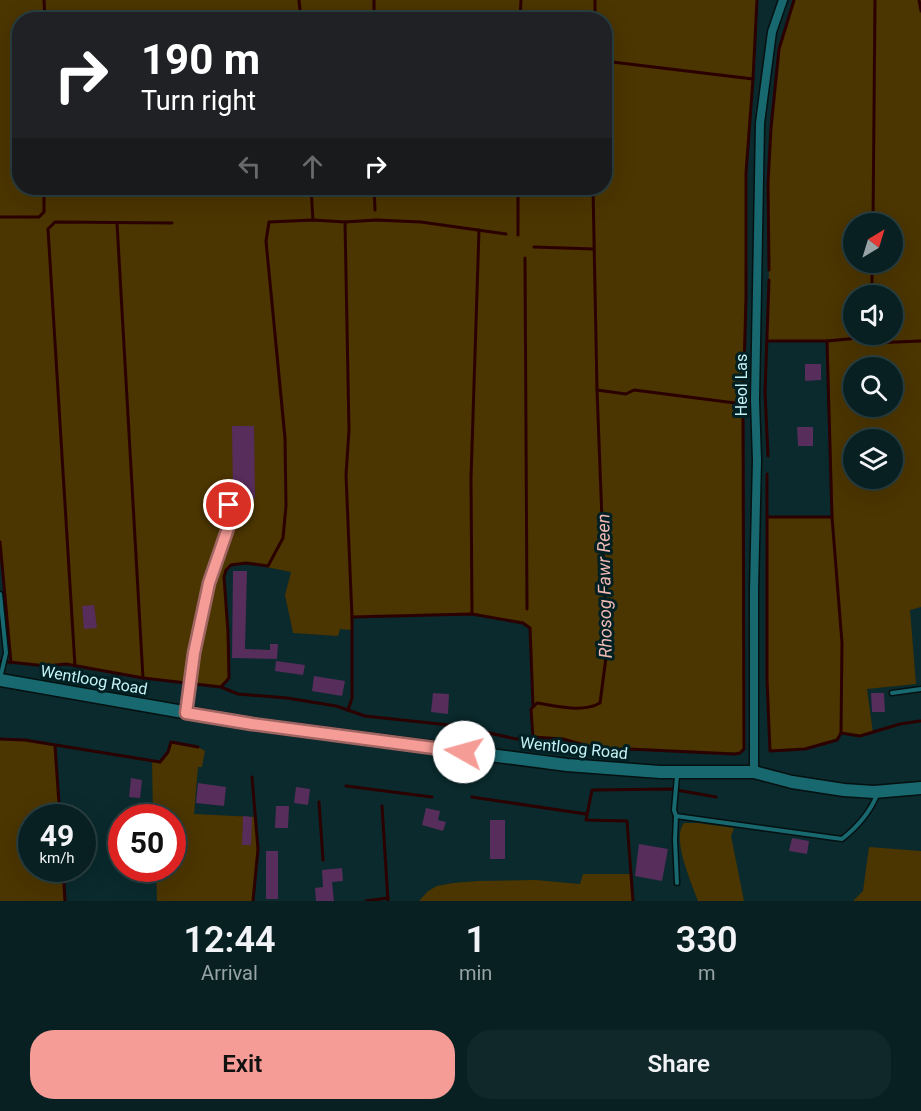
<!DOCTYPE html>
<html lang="en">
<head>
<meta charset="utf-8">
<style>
  :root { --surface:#082022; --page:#11282a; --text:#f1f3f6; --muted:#98a3a5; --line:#293e40; --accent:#f59c96 }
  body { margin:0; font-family:Roboto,sans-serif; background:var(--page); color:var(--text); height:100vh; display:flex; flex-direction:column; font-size:22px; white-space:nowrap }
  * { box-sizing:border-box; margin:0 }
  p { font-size:20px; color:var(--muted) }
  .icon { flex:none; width:33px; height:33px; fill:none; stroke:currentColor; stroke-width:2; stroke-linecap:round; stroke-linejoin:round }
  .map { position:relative; height:901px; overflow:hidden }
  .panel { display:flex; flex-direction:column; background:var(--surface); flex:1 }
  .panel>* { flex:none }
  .banner { position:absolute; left:12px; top:12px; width:600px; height:183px; border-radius:24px; box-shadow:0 6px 24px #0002,0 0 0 2px var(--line); background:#202124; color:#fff; overflow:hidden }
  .needle { width:39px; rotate:38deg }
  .fabs { position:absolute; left:843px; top:213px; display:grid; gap:12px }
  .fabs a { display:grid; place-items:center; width:60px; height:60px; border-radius:50%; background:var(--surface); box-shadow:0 6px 24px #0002,0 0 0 2px var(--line); font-size:30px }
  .speed { position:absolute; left:18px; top:804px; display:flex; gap:12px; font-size:30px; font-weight:700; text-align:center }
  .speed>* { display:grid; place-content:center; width:78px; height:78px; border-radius:50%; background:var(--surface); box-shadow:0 6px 24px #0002,0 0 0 2px var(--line); line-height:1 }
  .speed small { font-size:15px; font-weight:400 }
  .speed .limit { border:9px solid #d22; background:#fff; color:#111 }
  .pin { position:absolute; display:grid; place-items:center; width:51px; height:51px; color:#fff; margin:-26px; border:3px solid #fff; border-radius:50%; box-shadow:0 2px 6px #0007 }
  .me { position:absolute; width:66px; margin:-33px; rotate:277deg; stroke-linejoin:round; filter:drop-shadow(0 0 4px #0008) }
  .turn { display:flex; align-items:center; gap:21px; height:126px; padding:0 30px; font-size:27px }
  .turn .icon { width:78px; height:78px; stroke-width:2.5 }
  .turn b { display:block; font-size:42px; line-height:51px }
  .lanes { display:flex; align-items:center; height:57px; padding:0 30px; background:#0003; justify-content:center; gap:30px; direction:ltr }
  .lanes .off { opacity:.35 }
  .eta { display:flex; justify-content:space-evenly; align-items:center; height:102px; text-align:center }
  .eta b { font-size:36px; font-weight:600; line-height:42px }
  .button { display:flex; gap:12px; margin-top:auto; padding:12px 30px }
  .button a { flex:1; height:69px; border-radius:24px; background:var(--accent); color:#111; font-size:24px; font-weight:600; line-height:69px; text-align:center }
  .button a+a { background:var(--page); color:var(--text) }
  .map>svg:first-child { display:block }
  .green { fill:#4b3500; fill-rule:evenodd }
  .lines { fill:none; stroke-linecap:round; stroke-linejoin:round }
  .stream { stroke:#2b0001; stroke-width:3 }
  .building { fill:#572d5b }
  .service-casing { stroke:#051011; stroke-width:7 }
  .minor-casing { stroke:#051011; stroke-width:11 }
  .secondary-casing { stroke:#051011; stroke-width:15 }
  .service { stroke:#18686f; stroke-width:4 }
  .minor { stroke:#18686f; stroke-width:8 }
  .secondary { stroke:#18686f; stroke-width:12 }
  .route-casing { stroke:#9f6562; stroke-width:15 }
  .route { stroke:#f59c96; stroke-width:10 }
  .labels { text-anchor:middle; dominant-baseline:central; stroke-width:6; stroke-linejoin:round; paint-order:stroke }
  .street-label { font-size:16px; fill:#c5f2f6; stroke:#012023 }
  .water-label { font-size:18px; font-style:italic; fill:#f1b8b4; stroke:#012023 }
</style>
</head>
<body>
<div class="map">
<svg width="921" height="901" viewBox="0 0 921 901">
  <rect width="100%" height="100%" fill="#0a2a2d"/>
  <g class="green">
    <path d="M 0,0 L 757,0 L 746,173 L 742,616 L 745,744 L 740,753 L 629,749 L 609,752 L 563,739 L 533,737 L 531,709 L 533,705 L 530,628 L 523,623 L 472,614 L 353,617 L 352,630 L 340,629 L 338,636 L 293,633 L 285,595 L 291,572 L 246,563 L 231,565 L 226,570 L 224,577 L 228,632 L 229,678 L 221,687 L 143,678 L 66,664 L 46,666 L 11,663 L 0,542 ZM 20,20 L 604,20 L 604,188 L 20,188 Z"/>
    <path d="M 794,0 L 921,0 L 921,607 L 910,610 L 916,684 L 867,689 L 873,733 L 860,736 L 841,733 L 837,740 L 805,749 L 770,751 L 767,680 L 767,517 L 832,517 L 827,342 L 767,341 L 769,270 L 768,183 L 771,128 L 779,49 ZM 854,224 L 892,224 L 892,262 L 854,262 ZM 854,296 L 892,296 L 892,334 L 854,334 ZM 854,368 L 892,368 L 892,406 L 854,406 ZM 854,440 L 892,440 L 892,478 L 854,478 Z"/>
    <polygon points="0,739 25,740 55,746 60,817 32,818 32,868 63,869 65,901 0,901"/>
    <polygon points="171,742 198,747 205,751 202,767 198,767 194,814 255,817 258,849 253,901 157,901 156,869 172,868 172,818 153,817 152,760 160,761 168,752"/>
    <path d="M 684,823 L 698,823 L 734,828 L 731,836 L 744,901 L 698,901 C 692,884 671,838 684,823 Z"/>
    <polygon points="869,847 921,851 921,901 853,901 863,891"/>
    <polygon points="583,874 631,874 633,901 419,901 428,891 437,886 453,883 477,881 536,880 580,884"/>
  </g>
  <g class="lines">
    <g class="stream">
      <polyline points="44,0 45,20"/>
      <polyline points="299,0 301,20"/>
      <polyline points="374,0 374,20"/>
      <polyline points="919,0 921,11"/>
      <polyline points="520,20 521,0"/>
      <polyline points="595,20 595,0"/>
      <polyline points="604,61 753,79 757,0"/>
      <polyline points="311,188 313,220"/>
      <polyline points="374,188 375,210"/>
      <polyline points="518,188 518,235"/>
      <polyline points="0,217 39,217 44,212 44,188"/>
      <polyline points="345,222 349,430 346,475 352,617 352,698 348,710"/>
      <polyline points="117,223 143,678"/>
      <polyline points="873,224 875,0"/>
      <polyline points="534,247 594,249"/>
      <polyline points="525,258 527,609"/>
      <polyline points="769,270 768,183 771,128 779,49 794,0"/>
      <polyline points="872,296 872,262"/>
      <polyline points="767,341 827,341 859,338 872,343 921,341"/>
      <polyline points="827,341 832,517 842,643 841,733"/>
      <polyline points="872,343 872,334"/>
      <polyline points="597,390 626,394 634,390 743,404"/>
      <polyline points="768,456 765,392 769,280"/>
      <polyline points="767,474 767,680 770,751 805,749 837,740 841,733 860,736 900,724 920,721"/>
      <polyline points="767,517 832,517"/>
      <polyline points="0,542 11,663"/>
      <polyline points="472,614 471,478 479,230"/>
      <polyline points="352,617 472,614 523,623 530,628 533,705"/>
      <path d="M 0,661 L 46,666 L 66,664 L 143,678 L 221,687 L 238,694 L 287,698 L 336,706 L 365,716 L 458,726 L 516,739 L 533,737 L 531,709 L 537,703 C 556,706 583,713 600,703 L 607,650 L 597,390 L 593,188"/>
      <polyline points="75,666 48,229 55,222 172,223"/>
      <polyline points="221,687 229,678 228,632 224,577 226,570 231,565 246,563 268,566 283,538 286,506 285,438 266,241 269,222 313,220 345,222 376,220 421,222 506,234"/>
      <polyline points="533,737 563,739 609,752 629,749 735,754 740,753 744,749 743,404 746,298 746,173 753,79"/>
      <polyline points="0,739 25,740 160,762 168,752 171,742 198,747"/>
      <polyline points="55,746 60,818"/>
      <polyline points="252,777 258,849 253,901"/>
      <polyline points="346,786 432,797"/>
      <polyline points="472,797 586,814"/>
      <polyline points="319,802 323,860"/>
      <polyline points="382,806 388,901"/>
      <polyline points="63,868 65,901"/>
      <polyline points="366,901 388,898"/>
      <polyline points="633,901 627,821 586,820 592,790 671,789 716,797"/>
    </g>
  </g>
  <g class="building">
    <polygon points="805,364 821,364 821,380 805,381"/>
    <polygon points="232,426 254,426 255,498 233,498"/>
    <polygon points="797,427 813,427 813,446 798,446"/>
    <polygon points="233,571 247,571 245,649 270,650 270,644 278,644 277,659 232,658"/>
    <polygon points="94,605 97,628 84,629 82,606"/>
    <polygon points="276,661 305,665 303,675 275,671"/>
    <polygon points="314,676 345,681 342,696 312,691"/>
    <polygon points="433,693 449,694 448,714 431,712"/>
    <polygon points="871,693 884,693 885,712 872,712"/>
    <polygon points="131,778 142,780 140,798 129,797"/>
    <polygon points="198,783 226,787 224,806 196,803"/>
    <polygon points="296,787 310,789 308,805 294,803"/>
    <polygon points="276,806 289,806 288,828 275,828"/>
    <polygon points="426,808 440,811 438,820 446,822 443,831 422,825"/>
    <polygon points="243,816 252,817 251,845 242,845"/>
    <rect x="490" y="820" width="15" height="39"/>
    <polygon points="792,838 809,841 807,854 789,851"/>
    <polygon points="639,844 668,849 662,881 635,876"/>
    <rect x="266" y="851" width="12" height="48"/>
    <polygon points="342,868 343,881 332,882 334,901 316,901 315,888 323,887 322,870"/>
  </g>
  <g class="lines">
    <g class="service-casing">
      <g id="service">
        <polyline points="0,594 6,653 0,679"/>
        <polyline points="892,693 921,689"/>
        <polyline points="186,709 194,653 209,583 229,527 229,483"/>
        <path d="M 677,776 L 674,810 L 676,816 L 842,839 C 856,828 870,812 877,795"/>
        <polyline points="676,816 675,840 677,883"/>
      </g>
    </g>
    <g class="minor-casing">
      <polyline id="minor" points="754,772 754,589 757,460 755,400 760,123 772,32 783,0"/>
    </g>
    <g class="secondary-casing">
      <polyline id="secondary" points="0,680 252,724 567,765 660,772 754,772 792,782 844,790 874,792 921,788"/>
    </g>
    <use href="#service" class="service"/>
    <use href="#minor" class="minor"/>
    <use href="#secondary" class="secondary"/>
  </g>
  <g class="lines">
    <g class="route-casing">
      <polyline id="route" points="229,505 228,528 209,583 194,653 186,713 252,724 464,752"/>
    </g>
    <use href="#route" class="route"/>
  </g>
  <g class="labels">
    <g class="street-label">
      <text transform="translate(741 385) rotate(-90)">Heol Las</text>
      <text transform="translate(94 680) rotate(10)">Wentloog Road</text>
      <text transform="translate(574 748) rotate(6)">Wentloog Road</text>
    </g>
    <g class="water-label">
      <text transform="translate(604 586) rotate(-91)">Rhosog Fawr Reen</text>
    </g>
  </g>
</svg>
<div class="fabs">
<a><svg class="needle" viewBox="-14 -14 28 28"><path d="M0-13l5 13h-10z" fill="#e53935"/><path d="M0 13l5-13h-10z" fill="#98a3a5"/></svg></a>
<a><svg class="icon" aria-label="sound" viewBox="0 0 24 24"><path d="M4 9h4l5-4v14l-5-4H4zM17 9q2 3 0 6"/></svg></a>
<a><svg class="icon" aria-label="search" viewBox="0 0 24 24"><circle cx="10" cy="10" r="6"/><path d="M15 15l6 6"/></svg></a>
<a><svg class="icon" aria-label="layers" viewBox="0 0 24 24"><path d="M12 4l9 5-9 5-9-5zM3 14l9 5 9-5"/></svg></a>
</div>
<div class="speed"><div>49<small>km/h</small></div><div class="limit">50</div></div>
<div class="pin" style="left:229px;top:505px;background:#d93025"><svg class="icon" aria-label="arrive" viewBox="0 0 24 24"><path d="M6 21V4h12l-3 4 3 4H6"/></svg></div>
<svg class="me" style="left:464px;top:752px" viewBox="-20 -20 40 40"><circle r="19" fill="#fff"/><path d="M0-13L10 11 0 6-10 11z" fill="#f59c96"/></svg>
<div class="banner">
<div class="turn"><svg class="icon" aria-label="right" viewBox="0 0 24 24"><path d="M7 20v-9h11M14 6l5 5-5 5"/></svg><div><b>190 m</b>Turn right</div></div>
<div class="lanes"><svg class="icon off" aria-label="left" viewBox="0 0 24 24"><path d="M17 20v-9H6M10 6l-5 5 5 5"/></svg><svg class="icon off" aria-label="ahead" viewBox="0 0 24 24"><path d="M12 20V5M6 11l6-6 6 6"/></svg><svg class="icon" aria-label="right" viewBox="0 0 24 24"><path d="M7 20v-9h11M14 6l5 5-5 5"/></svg></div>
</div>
</div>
<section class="panel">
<div class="eta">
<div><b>12:44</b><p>Arrival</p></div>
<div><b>1</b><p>min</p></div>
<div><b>330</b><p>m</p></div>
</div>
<div class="button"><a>Exit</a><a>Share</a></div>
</section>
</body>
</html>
